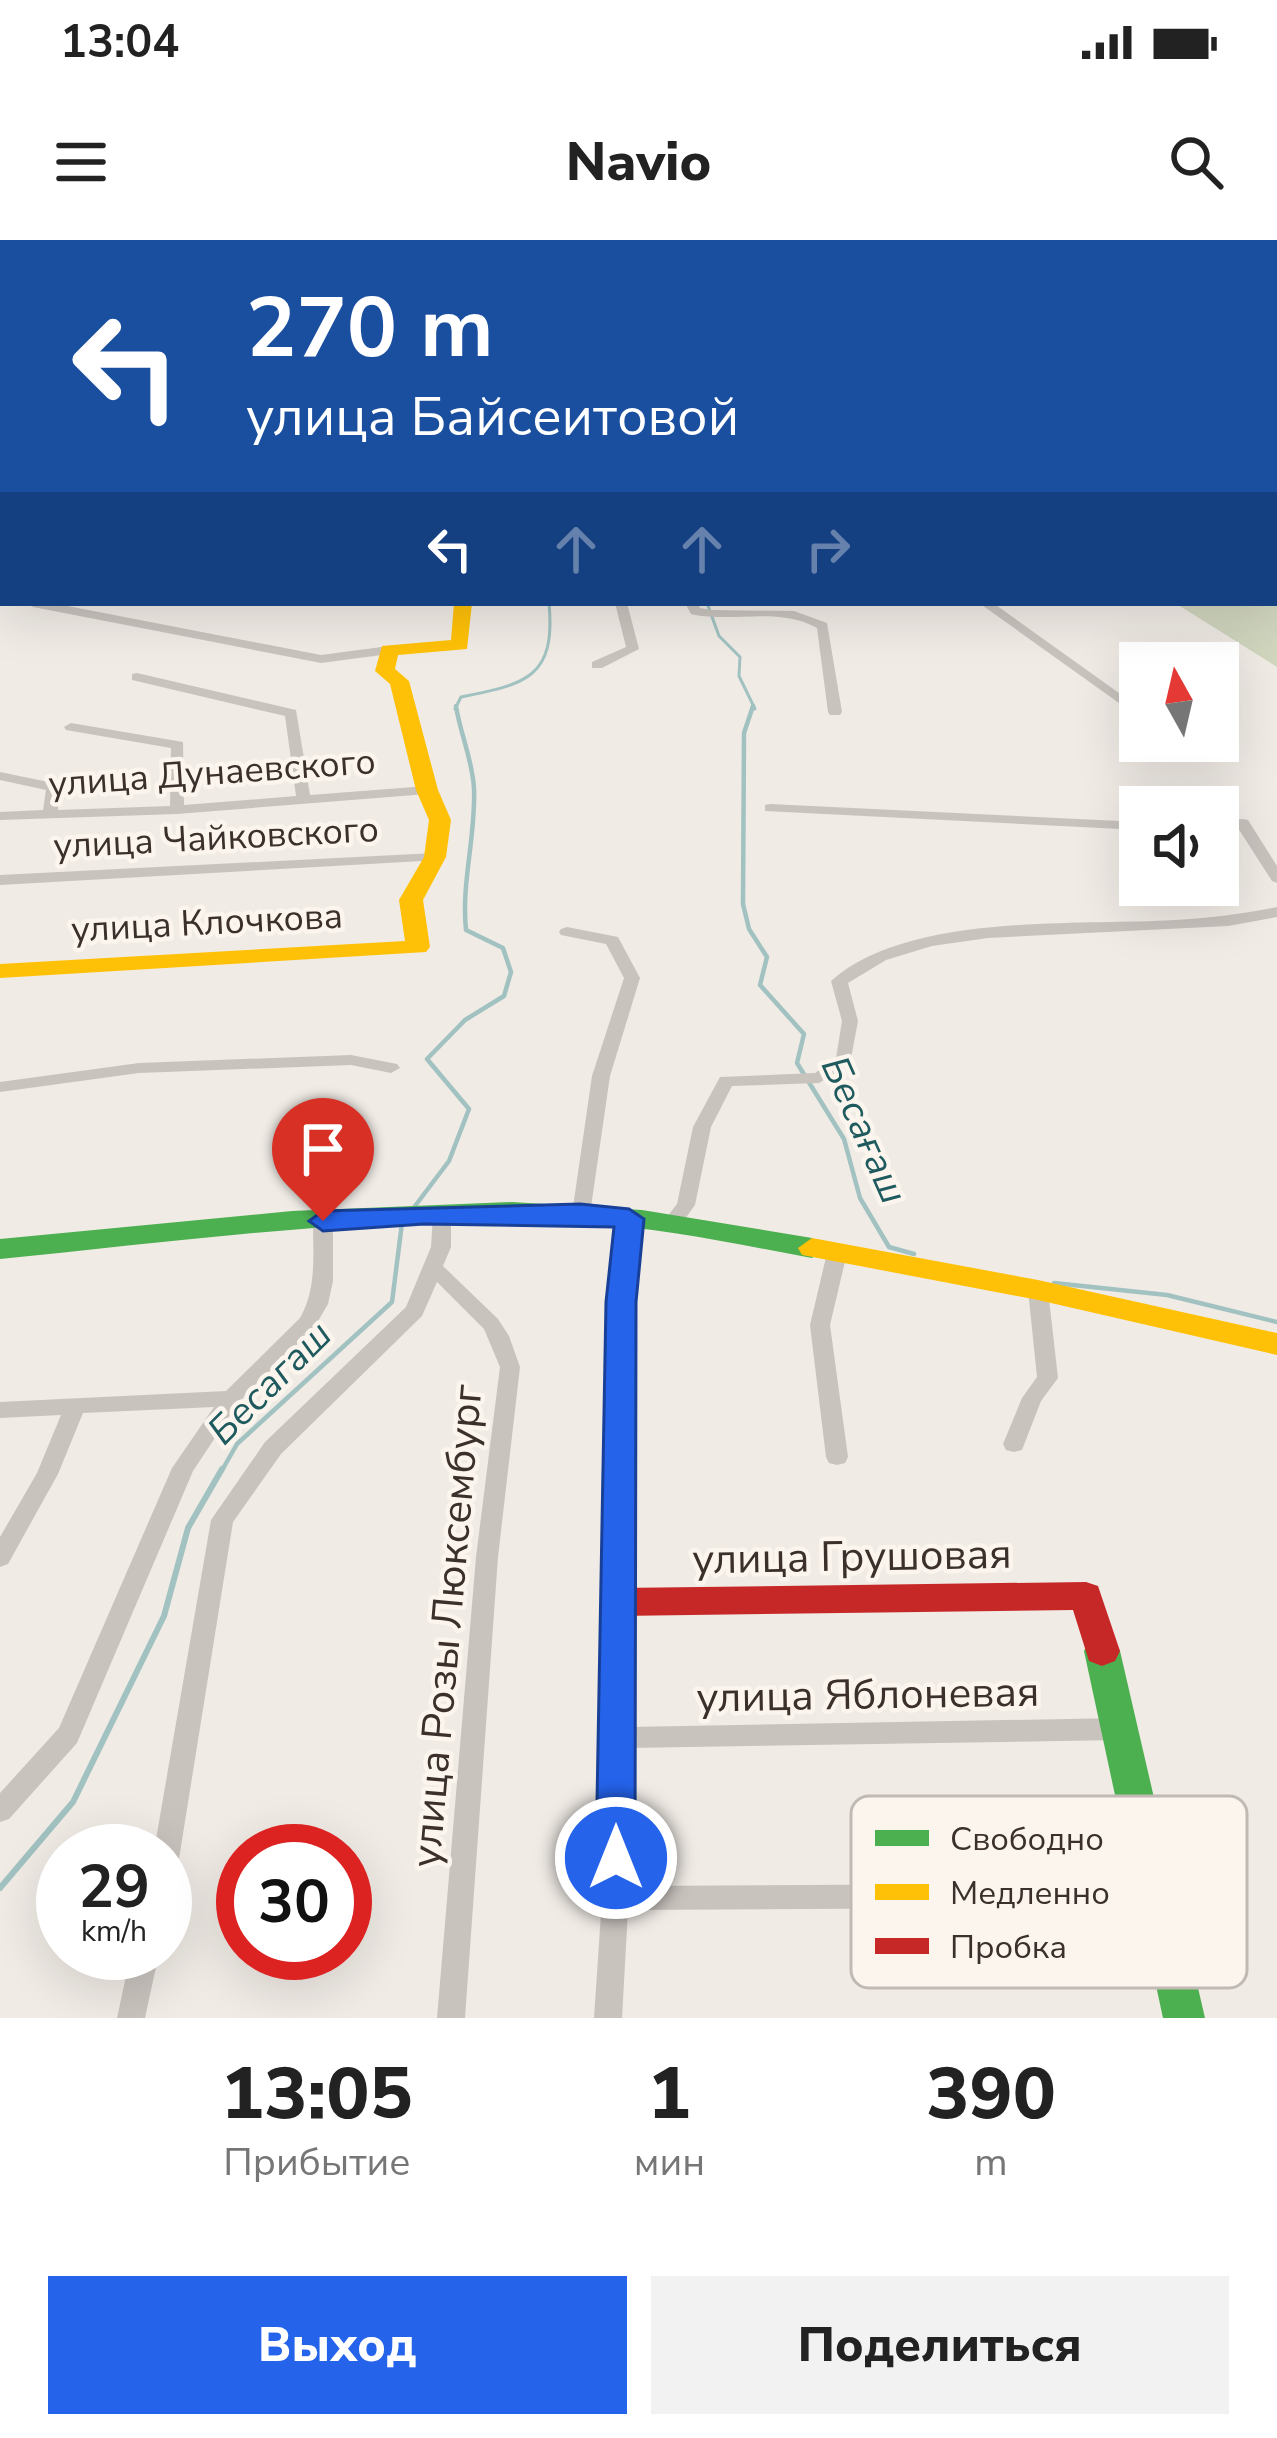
<!DOCTYPE html>
<html lang="ru">
<head>
<meta charset="utf-8">
<style>
  :root { --surface:#fff; --page:#f2f2f2; --text:#222; --muted:#767676; --accent:#2563eb }
  body { margin:0; font-family:"Nunito Sans",sans-serif; background:var(--page); color:var(--text); height:100vh; display:flex; flex-direction:column; font-size:45px; white-space:nowrap }
  * { box-sizing:border-box; margin:0 }
  p { font-size:39px; color:var(--muted) }
  .icon { flex:none; width:66px; height:66px; fill:none; stroke:currentColor; stroke-width:2; stroke-linecap:round; stroke-linejoin:round }
  .map { position:relative; height:1778px; overflow:hidden }
  .panel { display:flex; flex-direction:column; background:var(--surface); flex:1 }
  .panel>* { flex:none }
  .banner { position:absolute; left:0px; top:0px; width:1278px; height:366px; box-shadow:0 12px 48px #0002; background:#1a4fa0; color:#fff; overflow:hidden }
  .needle { width:78px; rotate:352deg }
  .buttons { position:absolute; left:1119px; top:402px; display:grid; gap:24px }
  .buttons a { display:grid; place-items:center; width:120px; height:120px; border-radius:0px; background:var(--surface); box-shadow:0 12px 48px #0002; font-size:60px }
  .speed { position:absolute; left:36px; top:1584px; display:flex; gap:24px; font-size:60px; font-weight:700; text-align:center }
  .speed>* { display:grid; place-content:center; width:156px; height:156px; border-radius:50%; background:var(--surface); box-shadow:0 12px 48px #0002; line-height:1 }
  .speed small { font-size:30px; font-weight:400 }
  .speed .limit { border:18px solid #d22; background:#fff; color:#111 }
  .pin { position:absolute; display:grid; place-items:center; width:102px; height:102px; color:#fff; margin:-123px -51px; border-radius:50% 50% 50% 0; rotate:-45deg; box-shadow:0 0 12px #0007 }
  .pin .icon { rotate:45deg }
  .me { position:absolute; width:132px; margin:-66px; rotate:0deg; stroke-linejoin:round; filter:drop-shadow(0 0 9px #0008) }
  .turn { display:flex; align-items:center; gap:42px; height:252px; padding:0 48px; font-size:54px }
  .turn .icon { width:156px; height:156px; stroke-width:2.5 }
  .turn b { display:block; font-size:84px; line-height:102px }
  .lanes { display:flex; align-items:center; height:114px; padding:0 48px; background:#0003; justify-content:center; gap:60px; direction:ltr }
  .lanes .off { opacity:.35 }
  .eta { display:flex; justify-content:space-evenly; align-items:center; height:204px; text-align:center }
  .eta b { font-size:72px; font-weight:800; line-height:84px }
  .button { display:flex; gap:24px; margin-top:auto; padding:24px 48px }
  .button a { flex:1; height:138px; border-radius:0px; background:var(--accent); color:#fff; font-size:48px; font-weight:800; line-height:138px; text-align:center }
  .button a+a { background:var(--page); color:var(--text) }
  .status { display:flex; justify-content:space-between; align-items:center; height:84px; padding:0 60px; background:var(--surface); direction:ltr }
  .status svg { height:33px; fill:currentColor }
  header { display:flex; justify-content:space-between; align-items:center; height:156px; padding:0 48px; background:var(--surface); font-size:54px; font-weight:800 }
  .map>svg:first-child { display:block }
  .green { fill:#d1d6bf }
  .lines { fill:none; stroke-linecap:round; stroke-linejoin:round }
  .stream-far2 { stroke:#a1c2c1; stroke-width:3 }
  .stream-far1 { stroke:#a1c2c1; stroke-width:4.5 }
  .stream { stroke:#a1c2c1; stroke-width:6 }
  .street { fill:#c9c3be; fill-rule:evenodd }
  .fast { fill:#4caf50; fill-rule:evenodd }
  .slow { fill:#ffc107; fill-rule:evenodd }
  .jam { fill:#c62828; fill-rule:evenodd }
  .route { fill:#2563eb; stroke:#184099; stroke-width:3 }
  .labels { text-anchor:middle; dominant-baseline:central; stroke-width:9; stroke-linejoin:round; paint-order:stroke }
  .street-label { font-size:36px; fill:#3b302b; stroke:#fbf5ee }
  .water-label { font-size:39px; font-style:italic; fill:#1f5a5e; stroke:#fbf5ee }
  .near-street-label { font-size:42px; fill:#3b302b; stroke:#fbf5ee }
  .key { fill:#fbf5ee; stroke:#c1bab4; stroke-width:3 }
  .key-label { font-size:33px; fill:#3b302b }
</style>
</head>
<body>
<div class="status"><b>13:04</b><svg viewBox="0 0 49 12"><path d="M0 12V9h3v3zM5 12V6h3v6zM10 12V3h3v9zM15 12V0h3v12zM26 1h20v11H26zM47 4h2v5h-2z"/></svg></div>
<header><svg class="icon" aria-label="menu" viewBox="0 0 24 24"><path d="M4 6h16M4 12h16M4 18h16"/></svg>Navio<svg class="icon" aria-label="search" viewBox="0 0 24 24"><circle cx="10" cy="10" r="6"/><path d="M15 15l6 6"/></svg></header>
<div class="map">
<svg width="1277" height="1778" viewBox="0 0 1277 1778">
  <rect width="100%" height="100%" fill="#f0ebe5"/>
  <polygon class="green" points="935,0 1277,0 1277,427 1175,363 1275,363 1275,3"/>
  <g class="lines">
    <g class="stream-far2">
      <polyline points="377,3 382,0"/>
      <polyline points="707,363 719,396 740,417 739,436 755,469"/>
      <path d="M 455,469 L 461,457 C 526,444 556,438 549,363"/>
    </g>
    <g class="stream-far1">
      <polyline points="753,466 744,493 743,664 749,689 767,717 760,745 804,794 797,823 844,899 860,958 889,1007 914,1014"/>
      <path d="M 412,970 L 449,921 L 469,869 L 427,819 L 465,780 L 504,756 L 511,732 L 503,708 L 466,690 C 461,642 476,597 474,548 C 472,518 460,493 456,466"/>
      <polyline points="1054,1043 1167,1055 1277,1082"/>
      <polyline points="221,1232 237,1204 392,1062 402,983"/>
    </g>
    <polyline class="stream" points="0,1648 73,1562 164,1376 188,1288 222,1229"/>
    <g class="street">
      <polygon points="11,0 19,0 20,3 12,3"/>
      <polygon points="31,0 39,0 39,1 33,3"/>
      <polygon points="78,0 86,0 87,3 79,3"/>
      <polygon points="287,0 320,0 330,3 297,3"/>
      <rect x="607" y="0" width="8" height="3"/>
      <polygon points="704,0 712,0 713,3 705,3"/>
      <polygon points="905,0 913,0 915,3 907,3"/>
      <polygon points="3,121 3,128 0,129 0,122"/>
      <rect x="0" y="241" width="3" height="6"/>
      <rect x="0" y="269" width="3" height="6"/>
      <rect x="0" y="354" width="3" height="8"/>
      <polygon points="27,363 52,363 321,415 389,406 395,410 389,414 321,423 33,367"/>
      <polygon points="615,363 627,363 639,409 602,428 592,428 592,422 626,407"/>
      <path d="M 685,363 L 697,363 L 700,368 L 711,370 L 794,371 L 827,383 L 842,472 L 840,475 L 830,475 L 828,472 L 817,388 C 780,367 736,382 695,375 L 691,374 Z"/>
      <polygon points="979,363 993,363 1140,468 1140,478"/>
      <polygon points="137,433 296,470 310,555 427,546 434,550 427,554 177,574 0,580 0,572 43,570 46,550 0,540 0,532 58,544 58,570 170,566 171,508 66,490 64,487 71,483 183,502 184,565 296,556 285,476 132,440 132,434"/>
      <polygon points="1177,501 1194,501 1196,504 1189,508"/>
      <polygon points="770,564 1140,582 1140,590 765,571 765,565"/>
      <polygon points="1243,579 1248,580 1277,626 1277,643 1272,641 1238,588 1218,588 1218,580"/>
      <polygon points="435,613 442,617 440,620 0,645 0,635"/>
      <path d="M 1277,667 L 1277,677 L 1228,686 L 988,698 L 932,706 L 886,720 L 848,743 L 858,781 L 850,824 L 819,843 L 732,846 L 711,887 L 695,965 L 680,986 L 666,986 L 663,982 L 677,964 L 693,887 L 720,837 L 815,833 L 836,818 L 842,781 L 831,741 C 909,672 1076,686 1175,680 C 1210,678 1243,674 1277,667 Z"/>
      <polygon points="567,687 618,697 640,738 610,836 590,974 581,980 572,974 592,836 624,738 606,704 561,695 559,692 561,689"/>
      <polygon points="351,815 397,824 400,828 391,833 351,825 139,833 0,852 0,842 139,823"/>
      <polygon points="442,969 451,975 451,1007 443,1026 498,1079 509,1096 520,1127 498,1317 465,1778 437,1778 476,1317 500,1127 484,1089 437,1042 422,1076 281,1214 233,1282 178,1625 174,1633 165,1637 165,1611 154,1611 211,1280 265,1202 406,1067 431,1007 433,975"/>
      <polygon points="629,973 638,979 631,1062 629,1487 1120,1478 1129,1481 1132,1489 1129,1497 1120,1500 629,1508 628,1646 1157,1643 1166,1646 1170,1655 1166,1664 1157,1667 628,1670 622,1778 594,1778 602,1658 611,1062 620,979"/>
      <path d="M 323,975 L 333,981 L 333,1041 L 328,1064 L 314,1088 L 238,1163 L 193,1231 L 77,1503 L 9,1579 L 0,1582 L 0,1553 L 59,1488 L 172,1228 L 214,1167 L 83,1173 L 58,1234 L 8,1324 L 0,1327 L 0,1297 L 37,1233 L 61,1175 L 0,1178 L 0,1162 L 226,1151 L 300,1078 C 317,1048 313,1015 313,981 Z"/>
      <polygon points="837,1006 844,1008 847,1013 830,1085 848,1217 845,1223 837,1225 829,1223 826,1217 810,1085 827,1013 830,1008"/>
      <polygon points="1038,1043 1045,1045 1048,1050 1058,1138 1041,1161 1022,1210 1014,1212 1006,1210 1003,1204 1022,1158 1037,1137 1028,1050 1031,1045"/>
      <polygon points="131,1713 159,1713 145,1778 117,1778"/>
    </g>
    <g class="fast">
      <path d="M 512,962 L 642,970 L 812,998 L 826,1008 L 812,1018 C 737,1004 662,988 585,983 C 390,972 194,1000 0,1019 L 0,999 L 292,971 Z"/>
      <polygon points="1102,1396 1115,1401 1120,1411 1205,1778 1163,1778 1084,1411 1089,1401"/>
    </g>
    <g class="slow">
      <polygon points="3,276 3,287 0,288 0,277"/>
      <polygon points="454,363 472,363 467,409 398,415 395,429 409,441 438,550 451,580 446,617 423,660 430,707 426,712 0,738 0,724 405,701 399,660 424,617 429,580 416,550 390,444 375,431 382,406 451,400"/>
      <polygon points="812,998 1038,1040 1277,1093 1277,1115 1038,1060 802,1015 798,1008"/>
    </g>
    <polygon class="jam" points="1086,1342 1098,1346 1120,1411 1115,1421 1102,1426 1089,1421 1073,1370 618,1376 606,1372 601,1362 606,1352 618,1348"/>
  </g>
  <polygon class="route" points="580,964 629,969 644,979 636,1062 635,1618 630,1631 616,1636 602,1631 596,1618 606,1062 614,987 424,984 323,991 309,981 323,971"/>
  <g class="labels">
    <g class="street-label">
      <text transform="translate(212 533) rotate(-4)">улица Дунаевского</text>
      <text transform="translate(216 598) rotate(-3)">улица Чайковского</text>
      <text transform="translate(207 683) rotate(-3)">улица Клочкова</text>
    </g>
    <g class="water-label">
      <text transform="translate(864 890) rotate(66)">Бесағаш</text>
      <text transform="translate(270 1143) rotate(-45)">Бесагаш</text>
    </g>
    <g class="near-street-label">
      <text transform="translate(852 1317) rotate(-1)">улица Грушовая</text>
      <text transform="translate(447 1386) rotate(-85)">улица Розы Люксембург</text>
      <text transform="translate(868 1455) rotate(-1)">улица Яблоневая</text>
    </g>
  </g>
  <rect x="851" y="1556" width="396" height="192" rx="18" class="key"/>
  <rect x="875" y="1590" width="54" height="16" fill="#4caf50"/>
  <rect x="875" y="1644" width="54" height="16" fill="#ffc107"/>
  <rect x="875" y="1698" width="54" height="16" fill="#c62828"/>
  <g class="key-label">
    <text x="950" y="1610">Свободно</text>
    <text x="950" y="1664">Медленно</text>
    <text x="950" y="1718">Пробка</text>
  </g>
</svg>
<div class="buttons">
<a><svg class="needle" viewBox="-14 -14 28 28"><path d="M0-13l5 13h-10z" fill="#e53935"/><path d="M0 13l5-13h-10z" fill="#767676"/></svg></a>
<a><svg class="icon" aria-label="sound" viewBox="0 0 24 24"><path d="M4 9h4l5-4v14l-5-4H4zM17 9q2 3 0 6"/></svg></a>
</div>
<div class="speed"><div>29<small>km/h</small></div><div class="limit">30</div></div>
<div class="pin" style="left:323px;top:981px;background:#d93025"><svg class="icon" aria-label="arrive" viewBox="0 0 24 24"><path d="M6 21V4h12l-3 4 3 4H6"/></svg></div>
<svg class="me" style="left:616px;top:1618px" viewBox="-20 -20 40 40"><circle r="17" fill="#2563eb" stroke="#fff" stroke-width="3"/><path d="M0-11L8 9 0 5-8 9z" fill="#fff"/></svg>
<div class="banner">
<div class="turn"><svg class="icon" aria-label="left" viewBox="0 0 24 24"><path d="M17 20v-9H6M10 6l-5 5 5 5"/></svg><div><b>270 m</b>улица Байсеитовой</div></div>
<div class="lanes"><svg class="icon" aria-label="left" viewBox="0 0 24 24"><path d="M17 20v-9H6M10 6l-5 5 5 5"/></svg><svg class="icon off" aria-label="ahead" viewBox="0 0 24 24"><path d="M12 20V5M6 11l6-6 6 6"/></svg><svg class="icon off" aria-label="ahead" viewBox="0 0 24 24"><path d="M12 20V5M6 11l6-6 6 6"/></svg><svg class="icon off" aria-label="right" viewBox="0 0 24 24"><path d="M7 20v-9h11M14 6l5 5-5 5"/></svg></div>
</div>
</div>
<section class="panel">
<div class="eta">
<div><b>13:05</b><p>Прибытие</p></div>
<div><b>1</b><p>мин</p></div>
<div><b>390</b><p>m</p></div>
</div>
<div class="button"><a>Выход</a><a>Поделиться</a></div>
</section>
</body>
</html>
